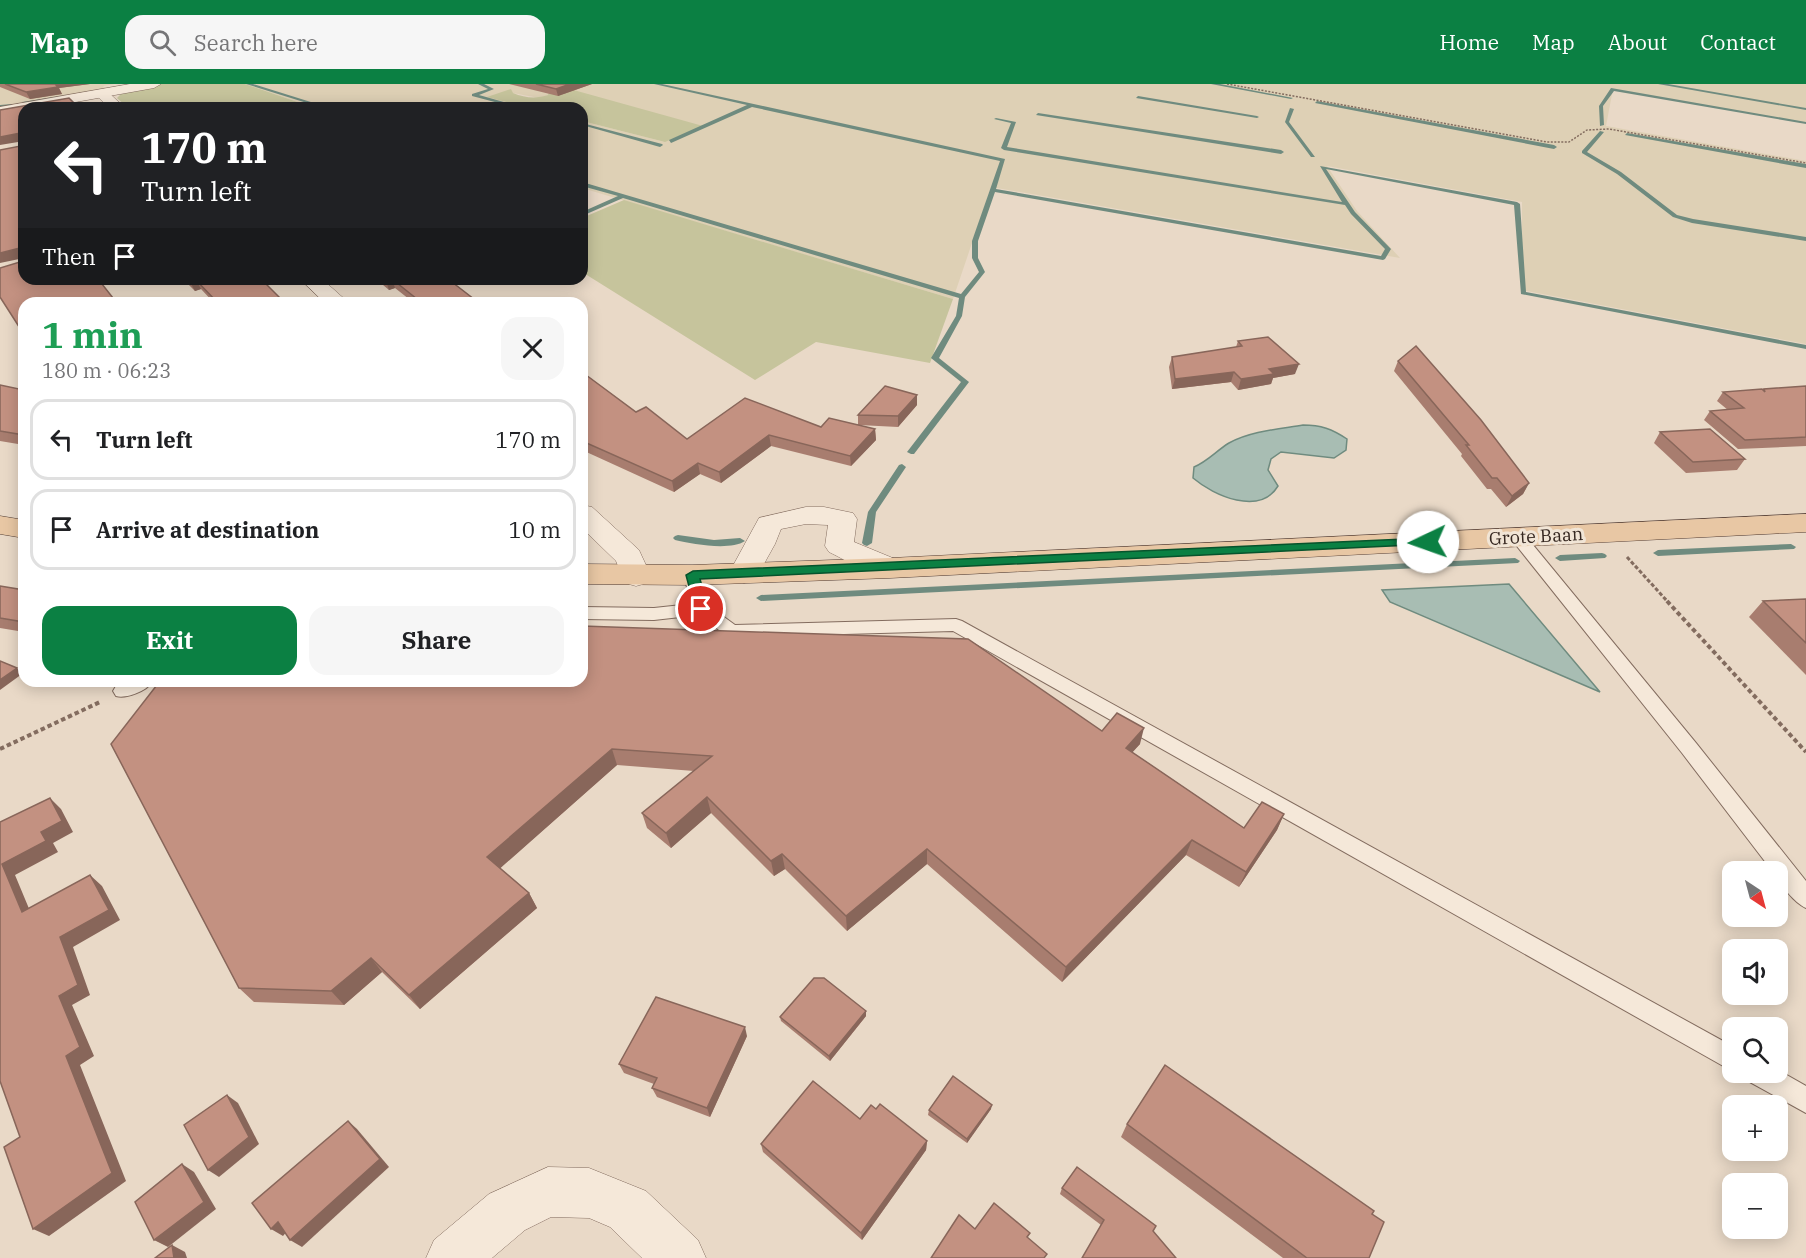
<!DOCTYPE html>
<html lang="en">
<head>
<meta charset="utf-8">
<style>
  :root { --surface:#fff; --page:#f6f6f6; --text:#202124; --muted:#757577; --line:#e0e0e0; --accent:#0b8043 }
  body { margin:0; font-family:"IBM Plex Serif",serif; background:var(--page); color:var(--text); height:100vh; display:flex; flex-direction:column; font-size:22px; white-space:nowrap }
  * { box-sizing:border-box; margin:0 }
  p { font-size:20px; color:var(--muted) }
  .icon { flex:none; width:33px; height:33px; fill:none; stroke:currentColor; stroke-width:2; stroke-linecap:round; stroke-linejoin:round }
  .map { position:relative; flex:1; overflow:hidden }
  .drawer { position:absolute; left:18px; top:213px; width:570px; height:390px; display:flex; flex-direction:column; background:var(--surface); border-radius:18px; box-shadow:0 3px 15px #0003 }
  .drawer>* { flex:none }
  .hud { position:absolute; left:18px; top:18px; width:570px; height:183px; border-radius:18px; box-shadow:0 3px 15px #0003; background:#202124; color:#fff; overflow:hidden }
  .needle { width:39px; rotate:144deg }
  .controls { position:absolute; left:1722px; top:777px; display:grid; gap:12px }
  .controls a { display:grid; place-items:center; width:66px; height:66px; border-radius:12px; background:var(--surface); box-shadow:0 3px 15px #0003; font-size:30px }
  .pin { position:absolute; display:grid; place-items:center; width:51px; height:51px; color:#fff; margin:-26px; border:3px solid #fff; border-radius:50%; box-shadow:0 2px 6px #0007 }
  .me { position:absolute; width:66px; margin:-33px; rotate:267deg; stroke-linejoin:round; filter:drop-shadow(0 0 4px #0008) }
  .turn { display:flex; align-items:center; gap:21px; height:126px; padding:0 24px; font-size:27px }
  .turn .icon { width:78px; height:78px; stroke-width:2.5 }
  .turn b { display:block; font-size:42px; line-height:51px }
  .then { display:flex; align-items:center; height:57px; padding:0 24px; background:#0003; gap:12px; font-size:22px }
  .round { display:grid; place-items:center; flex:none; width:63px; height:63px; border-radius:18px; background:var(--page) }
  .headline { display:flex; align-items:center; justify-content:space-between; height:102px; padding:0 24px }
  h1 { font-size:36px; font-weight:800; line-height:45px; color:#1e9e55 }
  .primary-button { display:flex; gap:12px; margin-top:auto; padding:12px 24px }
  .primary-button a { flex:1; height:69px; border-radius:18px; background:var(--accent); color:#fff; font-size:24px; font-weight:800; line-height:69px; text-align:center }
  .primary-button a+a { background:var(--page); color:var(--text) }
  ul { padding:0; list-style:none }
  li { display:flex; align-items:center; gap:18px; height:81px; margin:0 12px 9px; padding:0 12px; border:3px solid var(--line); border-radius:18px }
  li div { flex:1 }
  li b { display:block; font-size:22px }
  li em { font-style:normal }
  header { display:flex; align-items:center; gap:36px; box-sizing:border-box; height:84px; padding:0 30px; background:var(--accent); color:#fff }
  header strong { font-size:28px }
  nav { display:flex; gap:33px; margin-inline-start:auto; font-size:21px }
  .search { width:420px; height:54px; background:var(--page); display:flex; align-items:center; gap:15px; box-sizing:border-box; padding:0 21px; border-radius:18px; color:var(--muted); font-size:22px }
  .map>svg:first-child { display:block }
  .farmland { fill:#ded0b5 }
  .green { fill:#c6c49c }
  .water { fill:#a8bdb3; stroke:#6f8b7f; stroke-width:1.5 }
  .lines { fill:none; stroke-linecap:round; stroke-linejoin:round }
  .stream { fill:#6f8b7f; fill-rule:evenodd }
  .service-casing { stroke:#836c5f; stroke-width:2 }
  .minor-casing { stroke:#836c5f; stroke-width:1 }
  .tertiary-casing { stroke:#836c5f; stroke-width:1 }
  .primary-casing { stroke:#513b32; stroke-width:1 }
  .path-far2 { stroke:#836c5f; stroke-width:1.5; stroke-dasharray:2 1.5; stroke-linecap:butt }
  .path-far1 { stroke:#836c5f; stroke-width:3; stroke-dasharray:4 2; stroke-linecap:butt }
  .path { stroke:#836c5f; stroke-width:4; stroke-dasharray:4.5 3; stroke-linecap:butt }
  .service { fill:#f5e8d9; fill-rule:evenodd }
  .minor { fill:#f5e8d9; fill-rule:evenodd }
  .tertiary { fill:#f5e8d9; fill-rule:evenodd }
  .primary { fill:#e8c7a4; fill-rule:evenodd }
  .wall { fill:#a87d6f }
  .shaded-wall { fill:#88665a }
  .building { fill:#c39181; stroke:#88665a; stroke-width:1.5 }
  .route { fill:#0b8043; stroke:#07532c; stroke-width:1.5 }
  .labels { text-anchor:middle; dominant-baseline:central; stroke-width:6; stroke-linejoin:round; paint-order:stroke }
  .street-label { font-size:18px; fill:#352720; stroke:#f1e5d6 }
</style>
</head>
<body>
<header>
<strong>Map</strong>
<div class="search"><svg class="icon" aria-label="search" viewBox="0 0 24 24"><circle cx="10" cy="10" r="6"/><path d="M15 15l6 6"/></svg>Search here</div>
<nav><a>Home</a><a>Map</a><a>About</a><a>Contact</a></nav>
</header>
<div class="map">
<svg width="1806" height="1174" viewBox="0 0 1806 1174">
  <rect width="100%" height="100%" fill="#e9d9c7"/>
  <g class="farmland">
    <polygon points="0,0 114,0 103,2 109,7 0,25"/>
    <polygon points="245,0 539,0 551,8 548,11 539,14 513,9 489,13 530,24 315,24"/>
    <polygon points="552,0 1806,0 1806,39 1613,5 1606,42 1806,77 1806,260 1522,206 1522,118 1327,82 1357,127 1400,174 991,103 953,215 582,104 582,37 665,58"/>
  </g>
  <g class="green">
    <polygon points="161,0 245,0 315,24 128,24 117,14 122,9"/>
    <path d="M 552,0 L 703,42 L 665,58 L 582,37 L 582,24 L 530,24 L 487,13 L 511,5 L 513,9 C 525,14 536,15 548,11 Z"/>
    <polygon points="624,116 953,215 930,279 816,258 755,296 582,188 582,134"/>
  </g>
  <g class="water">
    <path d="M 1303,341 C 1321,341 1332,345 1347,355 L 1346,366 L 1334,374 L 1281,368 L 1271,375 L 1268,386 L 1278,402 C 1260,432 1214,412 1193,394 L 1194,383 C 1208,377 1216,367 1229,359 C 1251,347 1279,345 1303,341 Z"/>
    <polygon points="1509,500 1600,608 1390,518 1382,506"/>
  </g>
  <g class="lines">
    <g class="stream">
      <polygon points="246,0 253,0 330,24 323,24"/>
      <polygon points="478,0 484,0 494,5 479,11 525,24 518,24 472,12 472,10 488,5"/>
      <polygon points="654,0 662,0 1005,75 996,105 1381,172 1385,165 1351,130 1345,121 1004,66 1001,64 1011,39 994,35 996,34 1016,38 1007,63 1342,118 1320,82 1517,118 1520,120 1526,208 1806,261 1806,265 1521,210 1514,121 1326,85 1355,128 1391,165 1385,175 1383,176 995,108 978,157 978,174 985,188 965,213 962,232 939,274 969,298 914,370 911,370 907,368 961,298 931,274 956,232 959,214 623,114 582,132 582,128 618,112 582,102 582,98 961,210 979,188 972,174 972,157 1000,77 752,23 671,59 669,56 747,21"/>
      <polygon points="1211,0 1220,0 1293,14 1291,15"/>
      <polygon points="1658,0 1668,0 1806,24 1806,26"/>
      <polygon points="1611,4 1806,38 1806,40 1614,7 1603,22 1604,41 1600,42 1599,22"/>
      <polygon points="67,11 65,13 24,19 22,18"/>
      <polygon points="1138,12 1257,32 1259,33 1257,34 1136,14"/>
      <polygon points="1317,17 1554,61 1557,63 1554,65 1315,19"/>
      <polygon points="12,20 12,22 0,23 0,21"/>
      <polygon points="1290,24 1294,25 1289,38 1315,73 1311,73 1285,38"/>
      <polygon points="1038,29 1281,66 1284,68 1281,70 1036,31"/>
      <polygon points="582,39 662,60 663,61 660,63 582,41"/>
      <polygon points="1600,47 1604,48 1587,68 1621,88 1677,131 1693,135 1806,153 1806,157 1692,139 1673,133 1617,90 1582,69 1582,67"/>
      <polygon points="1627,49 1806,80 1806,84 1625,51"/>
      <polygon points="902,380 906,383 876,428 872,459 867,462 864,461 862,459 868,428 899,381"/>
      <path d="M 678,451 L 714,456 L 740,454 L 745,457 C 730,467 692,460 675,456 L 673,454 L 675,452 Z"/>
      <polygon points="1791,460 1796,463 1794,465 1658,472 1653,469 1658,466"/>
      <polygon points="1602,469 1605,470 1607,472 1605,474 1560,477 1555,474 1560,471"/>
      <polygon points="1515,474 1520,477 1518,479 761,517 756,514 761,511"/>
    </g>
    <g class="service-casing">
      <g id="service">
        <path d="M 1518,448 L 1524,450 L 1696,659 L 1806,797 L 1806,824 C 1795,819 1778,800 1778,788 L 1773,788 L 1682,669 L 1512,456 L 1510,453 Z"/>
        <polygon points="692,486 698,487 700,491 709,522 735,541 956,535 962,537 1732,962 1732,987 953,547 732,553 726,551 698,531 654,536 582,535 582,523 654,524 691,520 684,491 686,487"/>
        <path d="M 127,597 L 153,597 C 147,607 126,615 116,612 L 113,607 L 116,602 Z"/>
        <polygon points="1778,986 1806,1002 1806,1029 1748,997 1745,988 1778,988"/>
      </g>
    </g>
    <g class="minor-casing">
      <g id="minor">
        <polygon points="103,7 108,8 125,24 109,24 96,11"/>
        <polygon points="300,195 322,195 349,219 325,219"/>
        <polygon points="582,421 592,423 639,466 651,492 647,499 636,502 625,499 616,477 582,444"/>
        <path d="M 806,423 L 824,423 L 853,429 L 857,435 L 854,458 L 900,477 L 905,484 L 900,491 C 878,497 850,478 829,468 L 825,462 L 828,441 L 806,440 L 781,445 L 775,460 L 755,496 L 744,499 L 733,496 L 729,489 L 759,434 Z"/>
        <polygon points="548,1083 589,1084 646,1107 698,1156 706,1174 642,1174 610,1143 589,1134 551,1133 525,1146 492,1174 426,1174 434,1156 489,1110"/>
      </g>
    </g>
    <g class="tertiary-casing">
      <polygon id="tertiary" points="130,0 161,0 154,4 42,24 24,24 24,27 0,31 0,23"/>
    </g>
    <g class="primary-casing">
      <g id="primary">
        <polygon points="1806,430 1806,448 890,494 692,501 582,500 582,480 692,481 890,474"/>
        <polygon points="0,432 24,436 24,454 0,450"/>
      </g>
    </g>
    <polyline class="path-far2" points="1227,0 1547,58 1569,58 1587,46 1609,45 1806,79"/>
    <polyline class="path-far1" points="1627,473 1668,518"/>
    <g class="path">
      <polyline points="1667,517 1806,668"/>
      <polyline points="0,665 100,618"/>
    </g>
    <use href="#service" class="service"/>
    <use href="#minor" class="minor"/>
    <use href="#tertiary" class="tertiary"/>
    <use href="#primary" class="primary"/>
  </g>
  <g class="wall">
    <polygon points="0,0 90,0 59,4 62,10 30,15 0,3"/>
    <polygon points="509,0 592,0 558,12"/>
    <polygon points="183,195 261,195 285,219 214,219 201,205 195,207"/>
    <polygon points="376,195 448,195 479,219 414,219 395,204 389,206"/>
    <polygon points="1238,257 1295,290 1273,294 1271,300 1238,306 1231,298 1172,305 1169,283 1172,273 1236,263"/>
    <polygon points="1398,277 1529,399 1523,410 1506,423 1491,405 1487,405 1461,372 1462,370 1394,287"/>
    <polygon points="582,288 636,328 687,355 821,343 858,341 858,331 917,321 898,343 859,341 875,345 876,356 851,382 771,362 721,399 700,390 674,408 582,366"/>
    <polygon points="0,301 24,306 24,361 0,357"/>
    <polygon points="1806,302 1806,362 1738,365 1704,336 1710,327 1728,326 1717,317 1723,308 1763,307 1764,305"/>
    <polygon points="1660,348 1745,375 1737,386 1686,389 1654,359"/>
    <polygon points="0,502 24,506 24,548 0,544"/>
    <polygon points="1806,515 1806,591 1749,533 1763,517"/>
    <polygon points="1102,647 1140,660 1132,668 1244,744 1284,730 1277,746 1239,803 1186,771 1062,898 927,780 847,847 785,785 774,792 711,729 671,764 647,744 642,729 694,687 617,681 500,784 529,809 537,824 420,925 382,888 344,921 254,918 239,904 111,660"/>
    <polygon points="866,932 830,977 781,937 780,933"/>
    <polygon points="747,952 710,1033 657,1013 652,1004 654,1000 624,989 619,980"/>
    <polygon points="991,1025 967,1059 928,1031 929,1026"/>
    <polygon points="860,1035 927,1057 926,1066 862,1156 763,1068 761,1060"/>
    <polygon points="1127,1040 1372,1130 1369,1174 1283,1174 1121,1053"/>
    <polygon points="1062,1104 1153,1147 1101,1141 1060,1110"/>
  </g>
  <g class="shaded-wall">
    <polygon points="54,0 90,0 59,4 62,10 30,15 26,8"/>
    <polygon points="570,0 592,0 558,12 556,5"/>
    <polygon points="21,49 24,57 0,61 0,53"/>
    <polygon points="20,164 24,174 0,179 0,169"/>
    <polygon points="392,195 395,204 389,206 386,197"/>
    <polygon points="196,196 201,205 195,207 190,198"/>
    <polygon points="1299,280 1295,290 1273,294 1271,300 1238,306 1241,295 1269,285"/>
    <polygon points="1234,288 1231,298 1172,305 1175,295"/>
    <polygon points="917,311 917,321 898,343 898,332"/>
    <polygon points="875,345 876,356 851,382 850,372"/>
    <polygon points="769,351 771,362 721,399 719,388"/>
    <polygon points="698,379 700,390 674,408 672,397"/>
    <polygon points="1529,399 1523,410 1506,423 1512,412"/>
    <polygon points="17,584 22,590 0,606 0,596"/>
    <polygon points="1144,644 1140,660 1122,680 1126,664"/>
    <polygon points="612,665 617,681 496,788 487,773"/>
    <polygon points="707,713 711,729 671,764 666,749"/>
    <polygon points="50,714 61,725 73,748 53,759 58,768 15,791 35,839 22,828 2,780 41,748"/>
    <polygon points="1284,730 1277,746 1239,803 1246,788"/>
    <polygon points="1192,756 1186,771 1062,898 1066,883"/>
    <polygon points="927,765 927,780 847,847 846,832"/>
    <polygon points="782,770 785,785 774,792 771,777"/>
    <polygon points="90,791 102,802 120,836 73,863 90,911 72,921 94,972 80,981 126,1097 49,1152 33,1145 66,972 59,912 60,853"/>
    <polygon points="529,809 537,824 420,925 409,911"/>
    <polygon points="371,874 382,888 344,921 331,907"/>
    <polygon points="866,927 866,932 830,977 829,972"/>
    <polygon points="745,943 747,952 710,1033 707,1024"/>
    <polygon points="227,1011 238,1019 259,1060 219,1093 208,1086"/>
    <polygon points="992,1021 991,1025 967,1059 967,1055"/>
    <polygon points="348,1037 357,1045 389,1083 302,1163 290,1156"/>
    <polygon points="927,1057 926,1066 862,1156 861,1149"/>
    <polygon points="182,1080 194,1088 216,1125 168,1163 154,1156"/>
    <polygon points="278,1138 289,1145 283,1152 271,1145"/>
    <polygon points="172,1161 185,1168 187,1174 174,1174"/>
  </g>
  <g class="building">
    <polygon points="5,0 55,0 58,3 26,8"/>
    <polygon points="536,0 570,0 556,5"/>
    <polygon points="69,14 79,24 24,24 24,195 98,195 117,219 24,219 24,249 23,249 0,213 0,184 20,178 20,164 0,169 0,66 21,62 21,49 0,53 0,26"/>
    <polygon points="187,195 261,195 285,219 218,219 196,196 190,198"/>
    <polygon points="392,195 448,195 479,219 422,219"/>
    <polygon points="1268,253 1299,280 1269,285 1274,290 1241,295 1234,288 1175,295 1172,273 1242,262 1238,257"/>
    <polygon points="1416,262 1481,336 1529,399 1512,412 1497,394 1492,394 1466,361 1469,361 1398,277"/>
    <polygon points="582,288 636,328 646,323 687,355 745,314 821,343 829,334 875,345 850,372 769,351 719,388 698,379 672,397 582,357 582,350 585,349 582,346"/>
    <polygon points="0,301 24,306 24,351 0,347"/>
    <polygon points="885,302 917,311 898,332 858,331"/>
    <polygon points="1806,302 1806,353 1745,356 1710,327 1744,324 1723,308 1762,305 1765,308 1764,305"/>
    <polygon points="1710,345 1745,375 1693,378 1660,348"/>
    <polygon points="0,502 24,506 24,538 0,534"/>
    <polygon points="1806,515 1806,559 1763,517"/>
    <polygon points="582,542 968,555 1102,647 1117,629 1144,644 1126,664 1244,744 1262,718 1284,730 1246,788 1192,756 1066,883 927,765 846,832 782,770 771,777 707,713 666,749 642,729 712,672 612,665 487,773 529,809 409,911 371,874 331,907 239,904 111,660 160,597 582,597"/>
    <polygon points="0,577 17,584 0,596"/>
    <polygon points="50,714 62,737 41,748 46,757 2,780 22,828 90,791 109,826 60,853 78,901 59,912 80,963 66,972 112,1089 33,1145 4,1063 20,1053 0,997 0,738"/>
    <polygon points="814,894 824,894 866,927 829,972 780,933"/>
    <polygon points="656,913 745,943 707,1024 652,1004 657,994 619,980"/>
    <polygon points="1165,981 1374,1127 1372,1130 1384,1138 1369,1174 1307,1174 1127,1040"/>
    <polygon points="953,992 992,1021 967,1055 929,1026"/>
    <polygon points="813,997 860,1035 871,1021 876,1025 880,1020 927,1057 861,1149 761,1060"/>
    <polygon points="227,1011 249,1053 208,1086 184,1041"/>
    <polygon points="348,1037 380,1075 290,1156 278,1138 271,1145 252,1119"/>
    <polygon points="182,1080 204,1118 154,1156 135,1118"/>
    <polygon points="1077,1083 1156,1142 1153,1147 1176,1174 1082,1174 1104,1136 1062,1104"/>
    <polygon points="994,1119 1030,1149 1027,1153 1047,1170 1044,1174 931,1174 959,1131 975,1145"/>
    <polygon points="172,1161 174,1174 155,1174"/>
  </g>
  <polygon class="route" points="1428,454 1432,455 1432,460 700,495 708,525 701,529 695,525 686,491 693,487"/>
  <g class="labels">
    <g class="street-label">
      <text transform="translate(1536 452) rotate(-3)">Grote Baan</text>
    </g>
  </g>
</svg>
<div class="controls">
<a><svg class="needle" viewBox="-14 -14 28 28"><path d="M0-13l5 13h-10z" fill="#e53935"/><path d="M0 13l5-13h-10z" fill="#757577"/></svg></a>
<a><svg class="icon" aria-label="sound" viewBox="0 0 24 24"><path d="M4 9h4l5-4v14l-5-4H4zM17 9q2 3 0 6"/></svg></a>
<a><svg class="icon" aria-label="search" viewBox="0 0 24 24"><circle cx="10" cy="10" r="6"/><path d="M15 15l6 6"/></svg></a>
<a>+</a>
<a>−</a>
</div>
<div class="pin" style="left:701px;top:525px;background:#d93025"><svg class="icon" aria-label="arrive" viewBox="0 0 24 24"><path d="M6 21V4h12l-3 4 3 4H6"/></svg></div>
<svg class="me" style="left:1428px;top:458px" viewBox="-20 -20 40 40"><circle r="19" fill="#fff"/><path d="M0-13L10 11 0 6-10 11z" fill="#0b8043"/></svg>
<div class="hud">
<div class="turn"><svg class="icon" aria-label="left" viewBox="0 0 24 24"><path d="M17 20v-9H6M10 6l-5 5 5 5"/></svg><div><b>170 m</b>Turn left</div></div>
<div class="then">Then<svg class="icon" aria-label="arrive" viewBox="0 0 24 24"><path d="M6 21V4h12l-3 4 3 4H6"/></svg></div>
</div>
<section class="drawer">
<div class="headline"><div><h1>1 min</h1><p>180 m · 06:23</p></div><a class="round"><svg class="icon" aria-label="close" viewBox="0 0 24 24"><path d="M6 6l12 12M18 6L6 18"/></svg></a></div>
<ul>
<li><svg class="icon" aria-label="left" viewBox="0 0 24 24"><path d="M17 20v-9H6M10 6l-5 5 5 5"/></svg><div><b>Turn left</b></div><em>170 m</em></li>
<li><svg class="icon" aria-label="arrive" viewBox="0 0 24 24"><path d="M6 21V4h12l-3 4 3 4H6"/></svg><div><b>Arrive at destination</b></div><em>10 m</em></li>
</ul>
<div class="primary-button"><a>Exit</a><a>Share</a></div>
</section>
</div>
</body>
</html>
